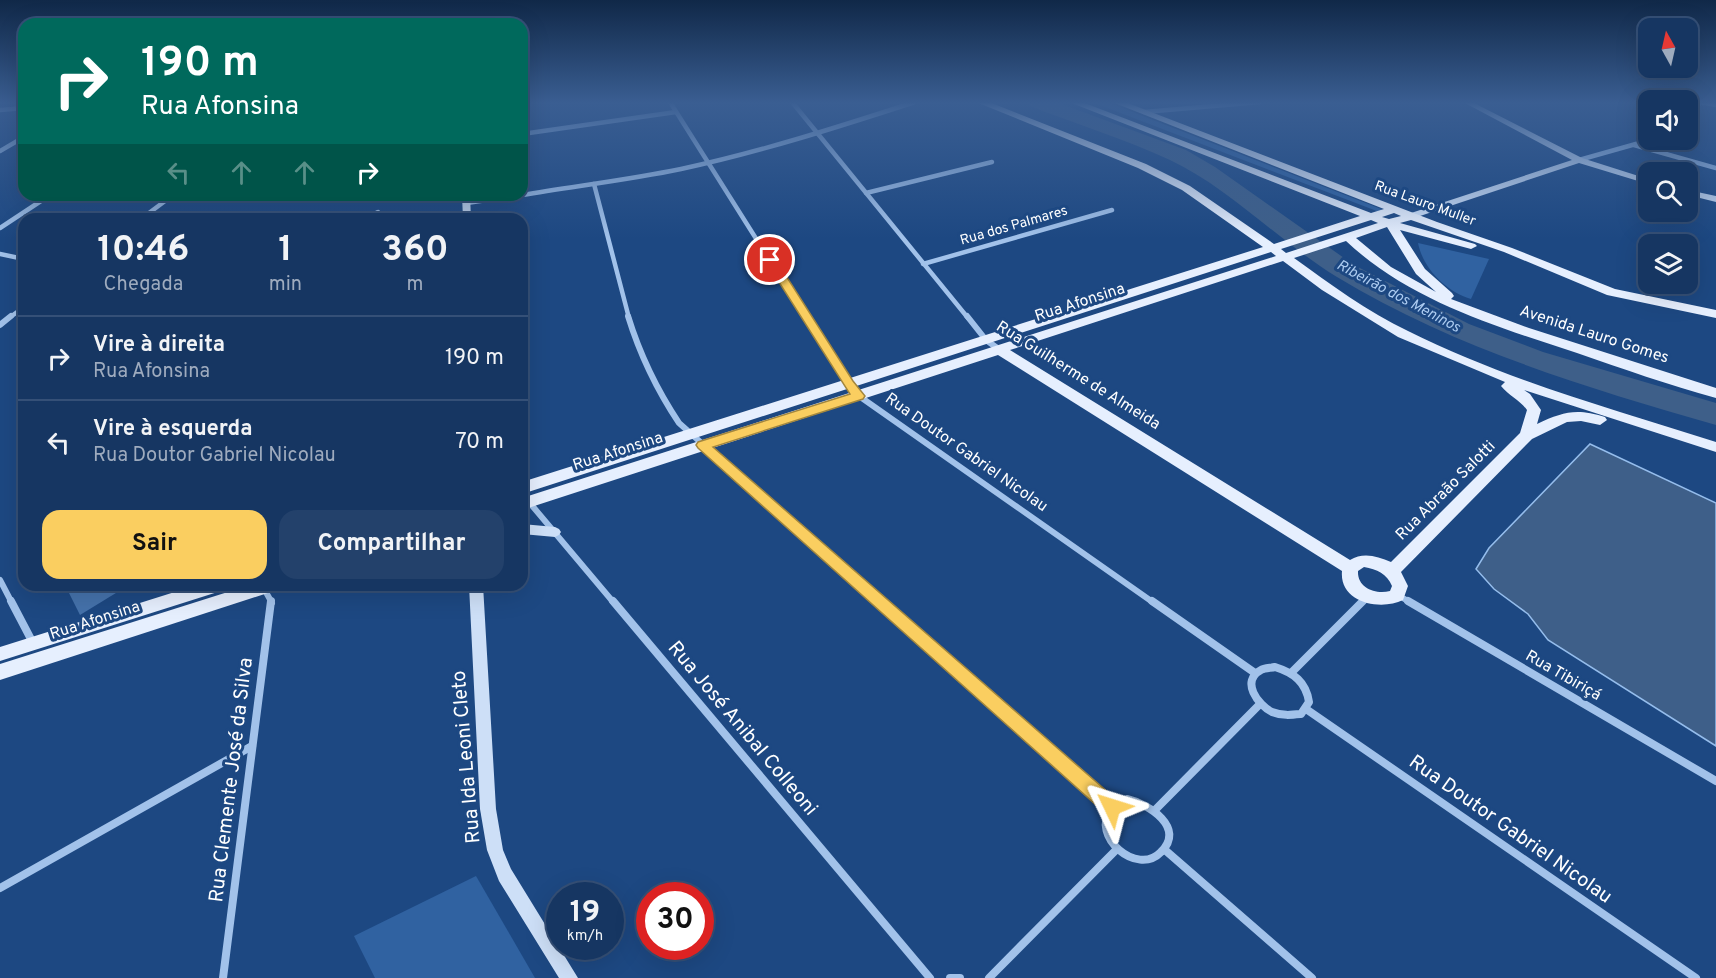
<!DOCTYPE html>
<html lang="pt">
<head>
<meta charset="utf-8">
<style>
  :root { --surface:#163662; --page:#23416b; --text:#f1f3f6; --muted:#9eabbe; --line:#355077; --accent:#face60 }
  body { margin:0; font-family:Overpass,sans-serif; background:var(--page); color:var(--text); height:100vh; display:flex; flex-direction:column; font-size:22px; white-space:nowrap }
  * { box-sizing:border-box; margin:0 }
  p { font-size:20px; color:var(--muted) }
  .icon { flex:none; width:33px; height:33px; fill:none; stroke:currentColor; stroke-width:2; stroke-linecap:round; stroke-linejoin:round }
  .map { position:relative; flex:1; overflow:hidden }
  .side { position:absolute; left:18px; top:213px; width:510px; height:378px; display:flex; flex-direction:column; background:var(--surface); border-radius:18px; box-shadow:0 6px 24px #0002,0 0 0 2px var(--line) }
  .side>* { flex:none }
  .banner { position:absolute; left:18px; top:18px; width:510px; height:183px; border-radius:18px; box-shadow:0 6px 24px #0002,0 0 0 2px var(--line); background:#00695c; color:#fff; overflow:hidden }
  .needle { width:39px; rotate:352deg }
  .buttons { position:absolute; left:1638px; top:18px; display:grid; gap:12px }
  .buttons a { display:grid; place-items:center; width:60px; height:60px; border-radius:12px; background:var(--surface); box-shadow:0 6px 24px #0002,0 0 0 2px var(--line); font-size:30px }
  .speed { position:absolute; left:546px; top:882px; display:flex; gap:12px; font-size:30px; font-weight:700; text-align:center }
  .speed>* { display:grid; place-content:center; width:78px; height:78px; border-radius:50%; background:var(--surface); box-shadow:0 6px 24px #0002,0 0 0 2px var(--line); line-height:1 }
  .speed small { font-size:15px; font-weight:400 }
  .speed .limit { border:9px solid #d22; background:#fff; color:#111 }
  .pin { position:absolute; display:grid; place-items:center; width:51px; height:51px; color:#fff; margin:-26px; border:3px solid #fff; border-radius:50%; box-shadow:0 2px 6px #0007 }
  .me { position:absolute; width:66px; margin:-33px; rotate:311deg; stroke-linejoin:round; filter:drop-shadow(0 0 4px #0008) }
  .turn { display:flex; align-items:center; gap:21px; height:126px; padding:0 24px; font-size:27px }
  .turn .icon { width:78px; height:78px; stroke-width:2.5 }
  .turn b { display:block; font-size:42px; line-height:51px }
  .lanes { display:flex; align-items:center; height:57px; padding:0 24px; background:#0003; justify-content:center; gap:30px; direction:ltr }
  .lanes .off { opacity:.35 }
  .eta { display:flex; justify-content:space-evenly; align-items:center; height:102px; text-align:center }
  .eta b { font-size:36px; font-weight:700; line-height:42px }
  .primary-button { display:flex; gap:12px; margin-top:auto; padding:12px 24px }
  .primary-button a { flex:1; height:69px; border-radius:18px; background:var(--accent); color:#111; font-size:24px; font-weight:700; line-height:69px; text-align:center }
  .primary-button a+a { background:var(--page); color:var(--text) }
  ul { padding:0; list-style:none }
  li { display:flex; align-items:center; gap:18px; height:84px; padding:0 24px; border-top:2px solid var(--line) }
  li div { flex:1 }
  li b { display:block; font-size:22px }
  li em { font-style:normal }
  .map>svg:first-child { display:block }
  .green { fill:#3062a1 }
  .water { fill:#3e5f89; stroke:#95bdec; stroke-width:1.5 }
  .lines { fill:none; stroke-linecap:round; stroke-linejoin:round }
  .river { fill:#3e5f89; fill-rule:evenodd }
  .building { fill:#4572ab }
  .street-far2 { stroke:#a2c2ea; stroke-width:4.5 }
  .street-far1 { stroke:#a2c2ea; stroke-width:6 }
  .street { stroke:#a2c2ea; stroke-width:8 }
  .secondary { fill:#cddff7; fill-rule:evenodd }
  .primary { fill:#e6effe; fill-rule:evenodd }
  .route { fill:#face60; stroke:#a2863e; stroke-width:1.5 }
  .labels { text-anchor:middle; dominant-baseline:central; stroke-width:6; stroke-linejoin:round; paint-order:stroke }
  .far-street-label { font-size:14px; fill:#fff; stroke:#1d4882 }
  .far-water-label { font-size:15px; font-style:italic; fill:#adccf1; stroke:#1d4882 }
  .street-label { font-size:16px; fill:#fff; stroke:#1d4882 }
  .near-street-label { font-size:20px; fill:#fff; stroke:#1d4882 }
</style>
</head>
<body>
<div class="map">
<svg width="1716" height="978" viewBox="0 0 1716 978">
  <rect width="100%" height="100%" fill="#1d4882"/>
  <g class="green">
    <polygon points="1092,102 1107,102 1381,209 1382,213"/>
    <path d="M 1418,243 L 1489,259 L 1471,299 C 1447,292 1423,269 1418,243 Z"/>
    <polygon points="476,876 535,978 375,978 354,936"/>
  </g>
  <polygon class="water" points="1590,444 1716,503 1716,746 1548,640 1528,614 1494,589 1476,569 1489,548"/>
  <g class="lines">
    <path class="river" d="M 1027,102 L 1056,102 L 1186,150 L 1215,167 L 1354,265 L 1469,324 L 1543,352 L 1716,403 L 1716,425 C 1585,387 1454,348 1337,277 C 1281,243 1228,187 1170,160 C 1125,139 1076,124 1030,106 Z"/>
  </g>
  <polygon class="building" points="65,585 129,585 80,615"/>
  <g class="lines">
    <g class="street-far2">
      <polyline points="670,102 806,318"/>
      <polyline points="792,102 968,318"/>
      <polyline points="1700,102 1716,105"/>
      <polyline points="0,110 24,108"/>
      <polyline points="1144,112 1260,102"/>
      <polyline points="1688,116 1701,102"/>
      <polyline points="522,134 676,112"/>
      <polyline points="1634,145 1716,168"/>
      <polyline points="0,151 24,137"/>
      <polyline points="1579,160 1650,140"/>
      <polyline points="594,184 629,318"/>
      <polyline points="866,193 992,162"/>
      <path d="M 522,195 C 575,186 628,180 681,169 C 760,152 838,127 915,102"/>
      <polyline points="467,203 519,195"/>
      <polyline points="141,219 173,195"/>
      <polyline points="364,219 378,212"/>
      <polyline points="0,228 50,195"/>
      <polyline points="0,254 24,259"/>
      <polyline points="923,264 1112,210"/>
      <polyline points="9,318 24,307"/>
    </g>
    <g class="street-far1">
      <path d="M 628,316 C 640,355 657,390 679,423 L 881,603"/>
      <polyline points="805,316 848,384 859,396 1154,603"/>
      <polyline points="967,316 986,340 1000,350"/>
      <polyline points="0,325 11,316"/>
      <polyline points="529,502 614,603"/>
      <polyline points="0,580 12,603"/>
      <polyline points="262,585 272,603"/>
      <polyline points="1398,595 1411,603"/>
      <polyline points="1361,603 1367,597"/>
    </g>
    <g class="street">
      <polyline points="11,601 33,643"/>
      <polyline points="613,601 930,978"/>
      <polyline points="879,601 1112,807"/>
      <polyline points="1152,601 1255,673"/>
      <polyline points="1408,601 1716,781"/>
      <path d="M 1275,667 C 1294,673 1306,682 1309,702 L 1301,714 C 1291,715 1282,716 1272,712 C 1258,705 1240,681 1261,670 C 1264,668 1271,668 1275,667 Z"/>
      <polyline points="1291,673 1363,601"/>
      <polyline points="1306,709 1696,978"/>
      <path d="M 1127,799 C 1149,804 1186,828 1161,852 C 1137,877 1090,836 1111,809 C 1115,804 1122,802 1127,799 Z"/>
      <polyline points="1156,809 1260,704"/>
      <polyline points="1165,850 1312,978"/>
      <polyline points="0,888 252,746"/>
      <polyline points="223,978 271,601"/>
      <polyline points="950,978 960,978"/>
      <polyline points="989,978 1117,849"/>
    </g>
    <g class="secondary">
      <polygon points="1463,102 1472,102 1582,158 1648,179 1648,184 1579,163 1414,218 1408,218 1408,214 1572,160"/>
      <polygon points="1688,190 1716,196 1716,202 1688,195"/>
      <polygon points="462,195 470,195 471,219 463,219"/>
      <polygon points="522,524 555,527 559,529 561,532 559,535 555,537 522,534"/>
      <polygon points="469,585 483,585 496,809 503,850 511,869 578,978 559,978 499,881 487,850 480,809"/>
    </g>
    <g class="primary">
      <path d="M 976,102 L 989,102 L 1146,164 L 1190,186 L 1274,244 L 1360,216 L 1069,102 L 1082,102 L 1371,213 L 1384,209 L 1112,102 L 1125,102 L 1437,222 L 1512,248 L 1615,289 L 1716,310 L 1716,318 L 1607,295 L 1504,252 L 1411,220 L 1400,223 L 1475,244 L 1477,246 L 1471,249 L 1400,230 L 1425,269 L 1452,293 L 1454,296 L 1451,299 L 1529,328 L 1716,388 L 1716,398 C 1669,385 1623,369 1577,353 C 1495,326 1410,301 1346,241 L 1294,258 C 1330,284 1368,312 1408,331 C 1506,380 1613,409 1716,442 L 1716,452 L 1524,390 L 1530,394 L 1541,410 L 1537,424 C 1563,412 1576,408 1605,417 L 1607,420 L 1600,425 L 1581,421 L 1567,422 L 1532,439 L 1401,572 L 1408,586 L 1403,600 C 1381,611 1339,603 1342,571 L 998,355 L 522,510 L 522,498 L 1276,256 L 1271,252 L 522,494 L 522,482 L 1263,247 L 1182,190 L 1138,168 ZM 1394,213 L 1401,216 L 1389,219 L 1382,217 ZM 1371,220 L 1378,223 L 1286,253 L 1281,249 ZM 1387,227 L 1416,274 L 1436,292 L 1391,267 L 1356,238 ZM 1283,261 L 1322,290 L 1398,337 L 1505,382 L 1501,386 C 1509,396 1520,400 1527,410 L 1520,433 L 1391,562 C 1377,556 1363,552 1350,560 L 1010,350 ZM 1364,567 C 1377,569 1387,574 1392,586 L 1390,591 C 1376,595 1357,588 1358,571 Z"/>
      <polygon points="197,585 226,585 224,590 0,661 0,647"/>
      <polygon points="250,585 279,585 277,590 0,680 0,664"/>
    </g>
  </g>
  <linearGradient id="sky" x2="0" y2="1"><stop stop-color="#102848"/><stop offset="0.43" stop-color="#3a5e92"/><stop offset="1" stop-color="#3a5e92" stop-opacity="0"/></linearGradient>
  <rect width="1716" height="239" fill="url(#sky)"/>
  <polygon class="route" points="770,257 776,260 853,381 865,396 863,399 713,447 1118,801 1121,807 1118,813 1112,816 1105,813 698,448 696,445 698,442 850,394 765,260"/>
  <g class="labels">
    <g class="far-street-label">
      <text transform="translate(1425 204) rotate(20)">Rua Lauro Muller</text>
      <text transform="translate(1014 226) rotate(-16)">Rua dos Palmares</text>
    </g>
    <g class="far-water-label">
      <text transform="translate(1398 297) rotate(28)">Ribeirão dos Meninos</text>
    </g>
    <g class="street-label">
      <text transform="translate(1080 303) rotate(-18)">Rua Afonsina</text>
      <text transform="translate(1594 335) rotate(18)">Avenida Lauro Gomes</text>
      <text transform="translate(1078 376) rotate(32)">Rua Guilherme de Almeida</text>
      <text transform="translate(618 452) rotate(-18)">Rua Afonsina</text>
      <text transform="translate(966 453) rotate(35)">Rua Doutor Gabriel Nicolau</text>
      <text transform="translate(1446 491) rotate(-45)">Rua Abraão Salotti</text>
      <text transform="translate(95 621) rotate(-18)">Rua Afonsina</text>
      <text transform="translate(1563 676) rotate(30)">Rua Tibiriçá</text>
    </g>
    <g class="near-street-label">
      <text transform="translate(742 729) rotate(50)">Rua José Anibal Colleoni</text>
      <text transform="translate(467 757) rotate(-95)">Rua Ida Leoni Cleto</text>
      <text transform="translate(232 780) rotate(-83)">Rua Clemente José da Silva</text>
      <text transform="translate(1510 830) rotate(35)">Rua Doutor Gabriel Nicolau</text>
    </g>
  </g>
</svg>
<div class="buttons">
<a><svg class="needle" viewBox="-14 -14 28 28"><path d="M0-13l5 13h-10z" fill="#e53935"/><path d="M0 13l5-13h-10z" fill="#9eabbe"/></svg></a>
<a><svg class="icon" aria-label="sound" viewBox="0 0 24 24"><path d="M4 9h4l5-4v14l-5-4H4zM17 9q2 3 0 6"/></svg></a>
<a><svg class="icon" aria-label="search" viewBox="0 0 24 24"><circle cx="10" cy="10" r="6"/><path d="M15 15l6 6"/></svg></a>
<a><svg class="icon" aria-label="layers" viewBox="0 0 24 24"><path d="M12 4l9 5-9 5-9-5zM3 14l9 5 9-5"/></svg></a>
</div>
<div class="speed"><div>19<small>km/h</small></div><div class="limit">30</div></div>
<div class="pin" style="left:770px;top:260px;background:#d93025"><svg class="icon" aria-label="arrive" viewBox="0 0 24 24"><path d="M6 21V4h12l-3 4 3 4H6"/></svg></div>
<svg class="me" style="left:1112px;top:807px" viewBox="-20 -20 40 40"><path d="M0-17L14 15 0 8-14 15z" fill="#face60" stroke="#fff" stroke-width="4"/></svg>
<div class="banner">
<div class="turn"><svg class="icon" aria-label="right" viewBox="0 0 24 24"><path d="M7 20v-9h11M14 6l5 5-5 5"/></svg><div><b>190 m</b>Rua Afonsina</div></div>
<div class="lanes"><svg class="icon off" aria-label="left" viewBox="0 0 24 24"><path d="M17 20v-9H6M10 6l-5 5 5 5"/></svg><svg class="icon off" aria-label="ahead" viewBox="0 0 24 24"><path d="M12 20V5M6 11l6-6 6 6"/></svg><svg class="icon off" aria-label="ahead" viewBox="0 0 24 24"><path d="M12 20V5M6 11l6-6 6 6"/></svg><svg class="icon" aria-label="right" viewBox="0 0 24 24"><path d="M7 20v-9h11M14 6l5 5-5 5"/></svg></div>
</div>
<section class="side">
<div class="eta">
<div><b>10:46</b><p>Chegada</p></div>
<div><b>1</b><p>min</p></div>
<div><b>360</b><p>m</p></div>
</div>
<ul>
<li><svg class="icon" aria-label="right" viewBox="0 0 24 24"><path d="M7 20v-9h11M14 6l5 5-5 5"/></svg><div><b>Vire à direita</b><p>Rua Afonsina</p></div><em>190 m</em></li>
<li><svg class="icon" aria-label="left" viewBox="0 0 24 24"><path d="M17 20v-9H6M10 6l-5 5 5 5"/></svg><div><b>Vire à esquerda</b><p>Rua Doutor Gabriel Nicolau</p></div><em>70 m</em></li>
</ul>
<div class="primary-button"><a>Sair</a><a>Compartilhar</a></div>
</section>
</div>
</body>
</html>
